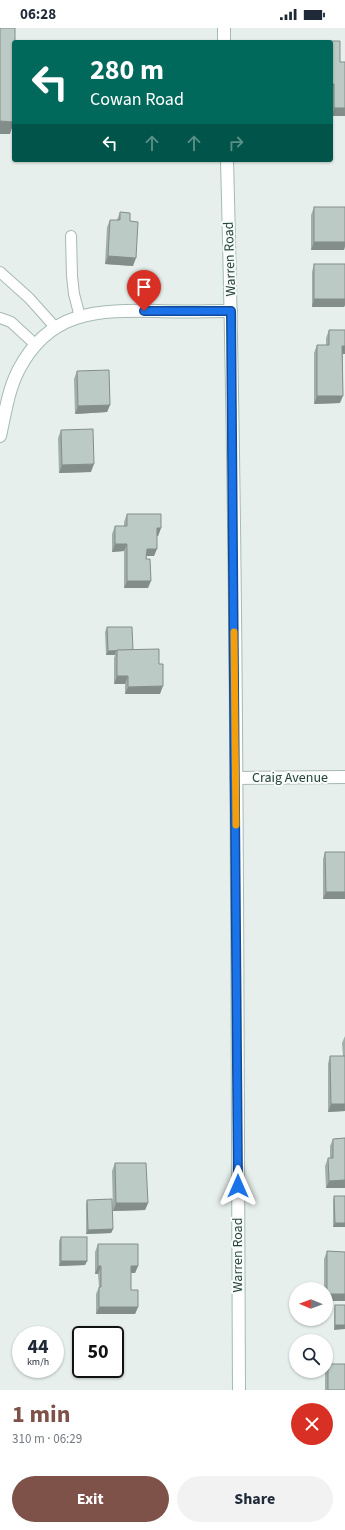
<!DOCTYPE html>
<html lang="en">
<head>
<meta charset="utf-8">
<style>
  :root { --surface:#fff; --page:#f2f2f3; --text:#1f2937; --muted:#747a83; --accent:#7f5249 }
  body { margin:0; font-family:"Source Sans 3",sans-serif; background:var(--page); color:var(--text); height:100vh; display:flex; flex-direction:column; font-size:15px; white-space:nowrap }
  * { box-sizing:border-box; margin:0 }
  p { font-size:13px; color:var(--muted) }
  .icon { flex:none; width:22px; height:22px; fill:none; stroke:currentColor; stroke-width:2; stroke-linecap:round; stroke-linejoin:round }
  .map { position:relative; height:1362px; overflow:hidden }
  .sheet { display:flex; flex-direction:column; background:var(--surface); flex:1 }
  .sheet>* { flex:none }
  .hud { position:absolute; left:12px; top:12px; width:321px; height:122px; border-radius:4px; box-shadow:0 1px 3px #0004; background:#00695c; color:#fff; overflow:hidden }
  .needle { width:26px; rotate:271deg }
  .controls { position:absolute; left:289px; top:1254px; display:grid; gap:8px }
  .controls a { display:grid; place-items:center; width:44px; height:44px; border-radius:50%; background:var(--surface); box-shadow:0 1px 3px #0004; font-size:20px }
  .speed { position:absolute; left:12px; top:1298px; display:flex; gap:8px; font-size:20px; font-weight:700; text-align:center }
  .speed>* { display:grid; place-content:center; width:52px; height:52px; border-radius:50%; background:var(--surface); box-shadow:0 1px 3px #0004; line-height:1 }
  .speed small { font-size:10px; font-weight:400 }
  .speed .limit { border:2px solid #111; border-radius:6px; background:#fff; color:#111 }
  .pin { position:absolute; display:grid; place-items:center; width:34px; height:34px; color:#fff; margin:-41px -17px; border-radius:50% 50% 50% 0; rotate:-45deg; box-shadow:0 0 4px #0007 }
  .pin .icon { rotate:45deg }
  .me { position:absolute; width:44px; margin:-22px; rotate:0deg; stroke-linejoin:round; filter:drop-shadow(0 0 3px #0008) }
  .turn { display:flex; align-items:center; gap:14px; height:84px; padding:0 12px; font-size:18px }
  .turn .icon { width:52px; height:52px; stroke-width:2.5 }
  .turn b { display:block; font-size:28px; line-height:34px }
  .lanes { display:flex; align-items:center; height:38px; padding:0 12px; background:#0003; justify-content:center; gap:20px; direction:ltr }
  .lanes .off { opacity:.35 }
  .round { display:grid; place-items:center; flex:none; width:42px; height:42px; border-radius:21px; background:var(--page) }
  .summary { display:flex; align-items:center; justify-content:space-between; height:68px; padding:0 12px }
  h1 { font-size:24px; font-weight:700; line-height:30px; color:var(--accent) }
  .button { display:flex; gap:8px; margin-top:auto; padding:8px 12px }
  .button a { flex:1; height:46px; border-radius:24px; background:var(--accent); color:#fff; font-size:16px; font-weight:700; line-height:46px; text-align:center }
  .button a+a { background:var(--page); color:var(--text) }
  .status { display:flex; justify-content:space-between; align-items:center; height:28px; padding:0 20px; background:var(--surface); direction:ltr }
  .status svg { height:11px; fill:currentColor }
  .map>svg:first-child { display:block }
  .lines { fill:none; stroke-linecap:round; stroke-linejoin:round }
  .lane-casing { stroke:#a8b8b2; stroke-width:12 }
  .street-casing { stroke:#a8b8b2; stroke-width:14 }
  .secondary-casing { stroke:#a4bbb3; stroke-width:14 }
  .lane { stroke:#fff; stroke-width:10 }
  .street { stroke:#fff; stroke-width:12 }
  .secondary { stroke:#fff; stroke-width:12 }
  .wall { fill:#a1aea9 }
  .shaded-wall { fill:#838d89 }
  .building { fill:#bbcac4; stroke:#838d89 }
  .route-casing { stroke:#114b97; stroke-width:10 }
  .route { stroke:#1a73e8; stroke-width:7 }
  .slow { stroke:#f59e0b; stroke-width:7 }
  .labels { text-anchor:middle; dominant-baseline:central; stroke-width:4; stroke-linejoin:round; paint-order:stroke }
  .street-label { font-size:14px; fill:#24423a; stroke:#f7fbf9 }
</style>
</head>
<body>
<div class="status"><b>06:28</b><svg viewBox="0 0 49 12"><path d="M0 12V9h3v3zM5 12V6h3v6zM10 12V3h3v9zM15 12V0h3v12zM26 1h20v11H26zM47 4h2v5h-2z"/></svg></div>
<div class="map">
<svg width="345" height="1362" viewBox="0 0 345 1362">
  <rect width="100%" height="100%" fill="#e6efeb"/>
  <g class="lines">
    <g class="lane-casing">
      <g id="lane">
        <polyline points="71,208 72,248 74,266 80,289"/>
        <polyline points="0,244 29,270 55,299"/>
        <polyline points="0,290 11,294 36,317"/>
      </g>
    </g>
    <g class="street-casing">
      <polyline id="street" points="236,750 345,749"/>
    </g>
    <g class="secondary-casing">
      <g id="secondary">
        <polyline points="224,0 224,14"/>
        <path d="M 227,132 C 238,542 237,952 239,1362"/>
        <path d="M 0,408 C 5,386 8,363 18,343 C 49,282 97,282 158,283 C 183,284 207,283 231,283"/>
      </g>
    </g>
    <use href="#lane" class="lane"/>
    <use href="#street" class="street"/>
    <use href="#secondary" class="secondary"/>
  </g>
  <g class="wall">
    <polygon points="314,13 340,13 340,34 345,34 345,88 331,88 331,14 313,14"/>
    <polygon points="314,179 345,179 345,218 344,222 311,222 311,187"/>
    <polygon points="120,184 130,193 133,238 105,236 107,199 110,192 117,192"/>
    <polygon points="314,236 345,236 345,277 344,279 312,279 312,244"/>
    <polygon points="329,302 345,326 343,326 340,375 314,376 314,325 317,317 326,317 326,310"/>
    <polygon points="77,343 110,377 107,384 75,386 74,351"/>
    <polygon points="61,402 91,444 59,445 58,410"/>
    <polygon points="127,486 161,500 158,508 157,508 154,528 146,528 148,560 124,560 124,523 112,524 112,506 115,498 124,498 124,494"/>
    <polygon points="107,599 133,622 160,666 125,666 125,656 114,656 114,630 115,627 106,627 105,604"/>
    <polygon points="325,824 345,824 345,871 323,871 323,831"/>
    <polygon points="345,1008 345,1083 328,1084 328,1036 330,1028 343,1028 342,1015"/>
    <polygon points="345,1110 345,1160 326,1160 325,1138 328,1130 330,1130 330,1118 333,1111"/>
    <polygon points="115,1135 148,1175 145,1182 113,1183 112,1143"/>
    <polygon points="334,1168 345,1199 333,1199 333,1172"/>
    <polygon points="87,1172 113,1201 111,1205 86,1206 86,1176"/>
    <polygon points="61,1209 87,1233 85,1237 59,1238 59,1213"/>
    <polygon points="98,1216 138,1238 135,1245 131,1245 131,1262 138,1279 135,1286 96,1286 96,1266 99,1259 98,1246 95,1246 95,1224"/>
    <polygon points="327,1223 345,1224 326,1273 326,1261 324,1261 324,1231"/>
    <polygon points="335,1277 345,1277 334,1302 334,1281"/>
    <polygon points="328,1336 345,1362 325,1362 325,1344"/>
  </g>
  <g class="shaded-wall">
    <polygon points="331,56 334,56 331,63"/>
    <polygon points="334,80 345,80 345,88 331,88"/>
    <polygon points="0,93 14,94 10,106 0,106"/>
    <polygon points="314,214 345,214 345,218 344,222 311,222"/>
    <polygon points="108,228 136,230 133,238 105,236"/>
    <polygon points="314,271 345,271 345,277 344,279 312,279"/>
    <polygon points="342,318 345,318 345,326 340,326"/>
    <polygon points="317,368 343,368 340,375 314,376"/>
    <polygon points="110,377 107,384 75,386 78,378"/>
    <polygon points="94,436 91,444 59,445 62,437"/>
    <polygon points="157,500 161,500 158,508 154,508"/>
    <polygon points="115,516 127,516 124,523 112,524"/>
    <polygon points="147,521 157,521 154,528 144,528"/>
    <polygon points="127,553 151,553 148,560 124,560"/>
    <polygon points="116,622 115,627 106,627 108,623"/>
    <polygon points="117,648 128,648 125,656 114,656"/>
    <polygon points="163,658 160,666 125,666 128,659"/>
    <polygon points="326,864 345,864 345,871 323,871"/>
    <polygon points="331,1076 345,1076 345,1083 328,1084"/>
    <polygon points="345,1152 345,1160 326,1160 329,1153"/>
    <polygon points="116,1175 148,1175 145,1182 113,1183"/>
    <polygon points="335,1195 345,1195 345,1199 333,1199"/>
    <polygon points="113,1201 111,1205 86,1206 88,1202"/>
    <polygon points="61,1233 87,1233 85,1237 59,1238"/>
    <polygon points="98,1238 101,1238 98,1246 95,1246"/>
    <polygon points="131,1238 138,1238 135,1245 128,1245"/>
    <polygon points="327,1266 345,1266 345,1273 326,1273"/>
    <polygon points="99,1279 138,1279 135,1286 96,1286"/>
    <polygon points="335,1297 345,1297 345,1301 334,1302"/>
  </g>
  <g class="building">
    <polygon points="0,0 15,0 15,14 14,14 14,94 0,93"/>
    <polygon points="314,13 340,13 340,34 345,34 345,80 334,80 334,56 331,56 331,14 314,14"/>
    <rect x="314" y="179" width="31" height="35"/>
    <polygon points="120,184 130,185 130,193 138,194 136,230 108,228 110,192 120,192"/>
    <rect x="314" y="236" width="31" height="35"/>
    <polygon points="329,302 345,302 345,318 342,318 343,368 317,368 317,317 329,317"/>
    <polygon points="109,342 110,377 78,378 77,343"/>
    <polygon points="93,401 94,436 62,437 61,402"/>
    <polygon points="127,486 161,486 161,500 157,500 157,521 147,521 146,531 150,531 151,553 127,553 127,516 115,516 115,498 127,498"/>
    <polygon points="107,599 132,599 133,622 108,623"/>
    <polygon points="159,621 159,636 163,636 163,658 128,659 128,648 117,648 117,622"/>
    <polygon points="325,824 345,824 345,864 326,864"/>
    <polygon points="330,1028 345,1028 345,1076 331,1076"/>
    <polygon points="345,1110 345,1152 329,1153 328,1130 333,1130 333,1111"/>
    <polygon points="115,1135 146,1135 148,1175 116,1175"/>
    <polygon points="334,1168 345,1168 345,1195 335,1195"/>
    <polygon points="112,1171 113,1201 88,1202 87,1172"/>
    <rect x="61" y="1209" width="26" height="24"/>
    <polygon points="98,1216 138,1216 138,1238 131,1238 131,1262 138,1262 138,1279 99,1279 99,1259 101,1259 101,1238 98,1238"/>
    <polygon points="327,1223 345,1224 345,1266 327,1266"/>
    <rect x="335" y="1277" width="10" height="20"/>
    <rect x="328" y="1336" width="17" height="26"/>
  </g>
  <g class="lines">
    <g class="route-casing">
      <polyline id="route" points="144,283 231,283 238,1158"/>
    </g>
    <use href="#route" class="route"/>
    <polyline class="slow" points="234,604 236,797"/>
  </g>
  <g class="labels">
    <g class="street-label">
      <text transform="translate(230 231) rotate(-92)">Warren Road</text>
      <text x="290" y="750">Craig Avenue</text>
      <text transform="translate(238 1227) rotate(-90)">Warren Road</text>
    </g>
  </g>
</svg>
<div class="controls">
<a><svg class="needle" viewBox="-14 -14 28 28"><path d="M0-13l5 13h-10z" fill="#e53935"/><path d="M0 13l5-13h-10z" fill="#747a83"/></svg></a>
<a><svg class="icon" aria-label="search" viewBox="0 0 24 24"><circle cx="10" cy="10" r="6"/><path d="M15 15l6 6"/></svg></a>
</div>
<div class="speed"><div>44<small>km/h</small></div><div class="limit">50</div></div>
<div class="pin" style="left:144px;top:283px;background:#d93025"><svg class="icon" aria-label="arrive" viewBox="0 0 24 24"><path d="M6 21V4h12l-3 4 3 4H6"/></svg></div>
<svg class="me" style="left:238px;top:1158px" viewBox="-20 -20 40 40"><path d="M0-17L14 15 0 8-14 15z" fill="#1a73e8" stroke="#fff" stroke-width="4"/></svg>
<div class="hud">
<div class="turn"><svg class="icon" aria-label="left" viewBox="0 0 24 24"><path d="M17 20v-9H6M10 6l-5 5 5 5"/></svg><div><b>280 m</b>Cowan Road</div></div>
<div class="lanes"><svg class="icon" aria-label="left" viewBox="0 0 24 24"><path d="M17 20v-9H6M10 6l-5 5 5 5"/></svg><svg class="icon off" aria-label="ahead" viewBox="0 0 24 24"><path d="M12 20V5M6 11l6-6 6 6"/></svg><svg class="icon off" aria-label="ahead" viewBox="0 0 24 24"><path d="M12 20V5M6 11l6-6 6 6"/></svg><svg class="icon off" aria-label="right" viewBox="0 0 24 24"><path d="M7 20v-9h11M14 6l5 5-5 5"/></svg></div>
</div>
</div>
<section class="sheet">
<div class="summary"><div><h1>1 min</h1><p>310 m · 06:29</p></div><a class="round" style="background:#d93025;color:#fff"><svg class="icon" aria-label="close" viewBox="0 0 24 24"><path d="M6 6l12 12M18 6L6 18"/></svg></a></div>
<div class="button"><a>Exit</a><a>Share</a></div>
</section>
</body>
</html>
